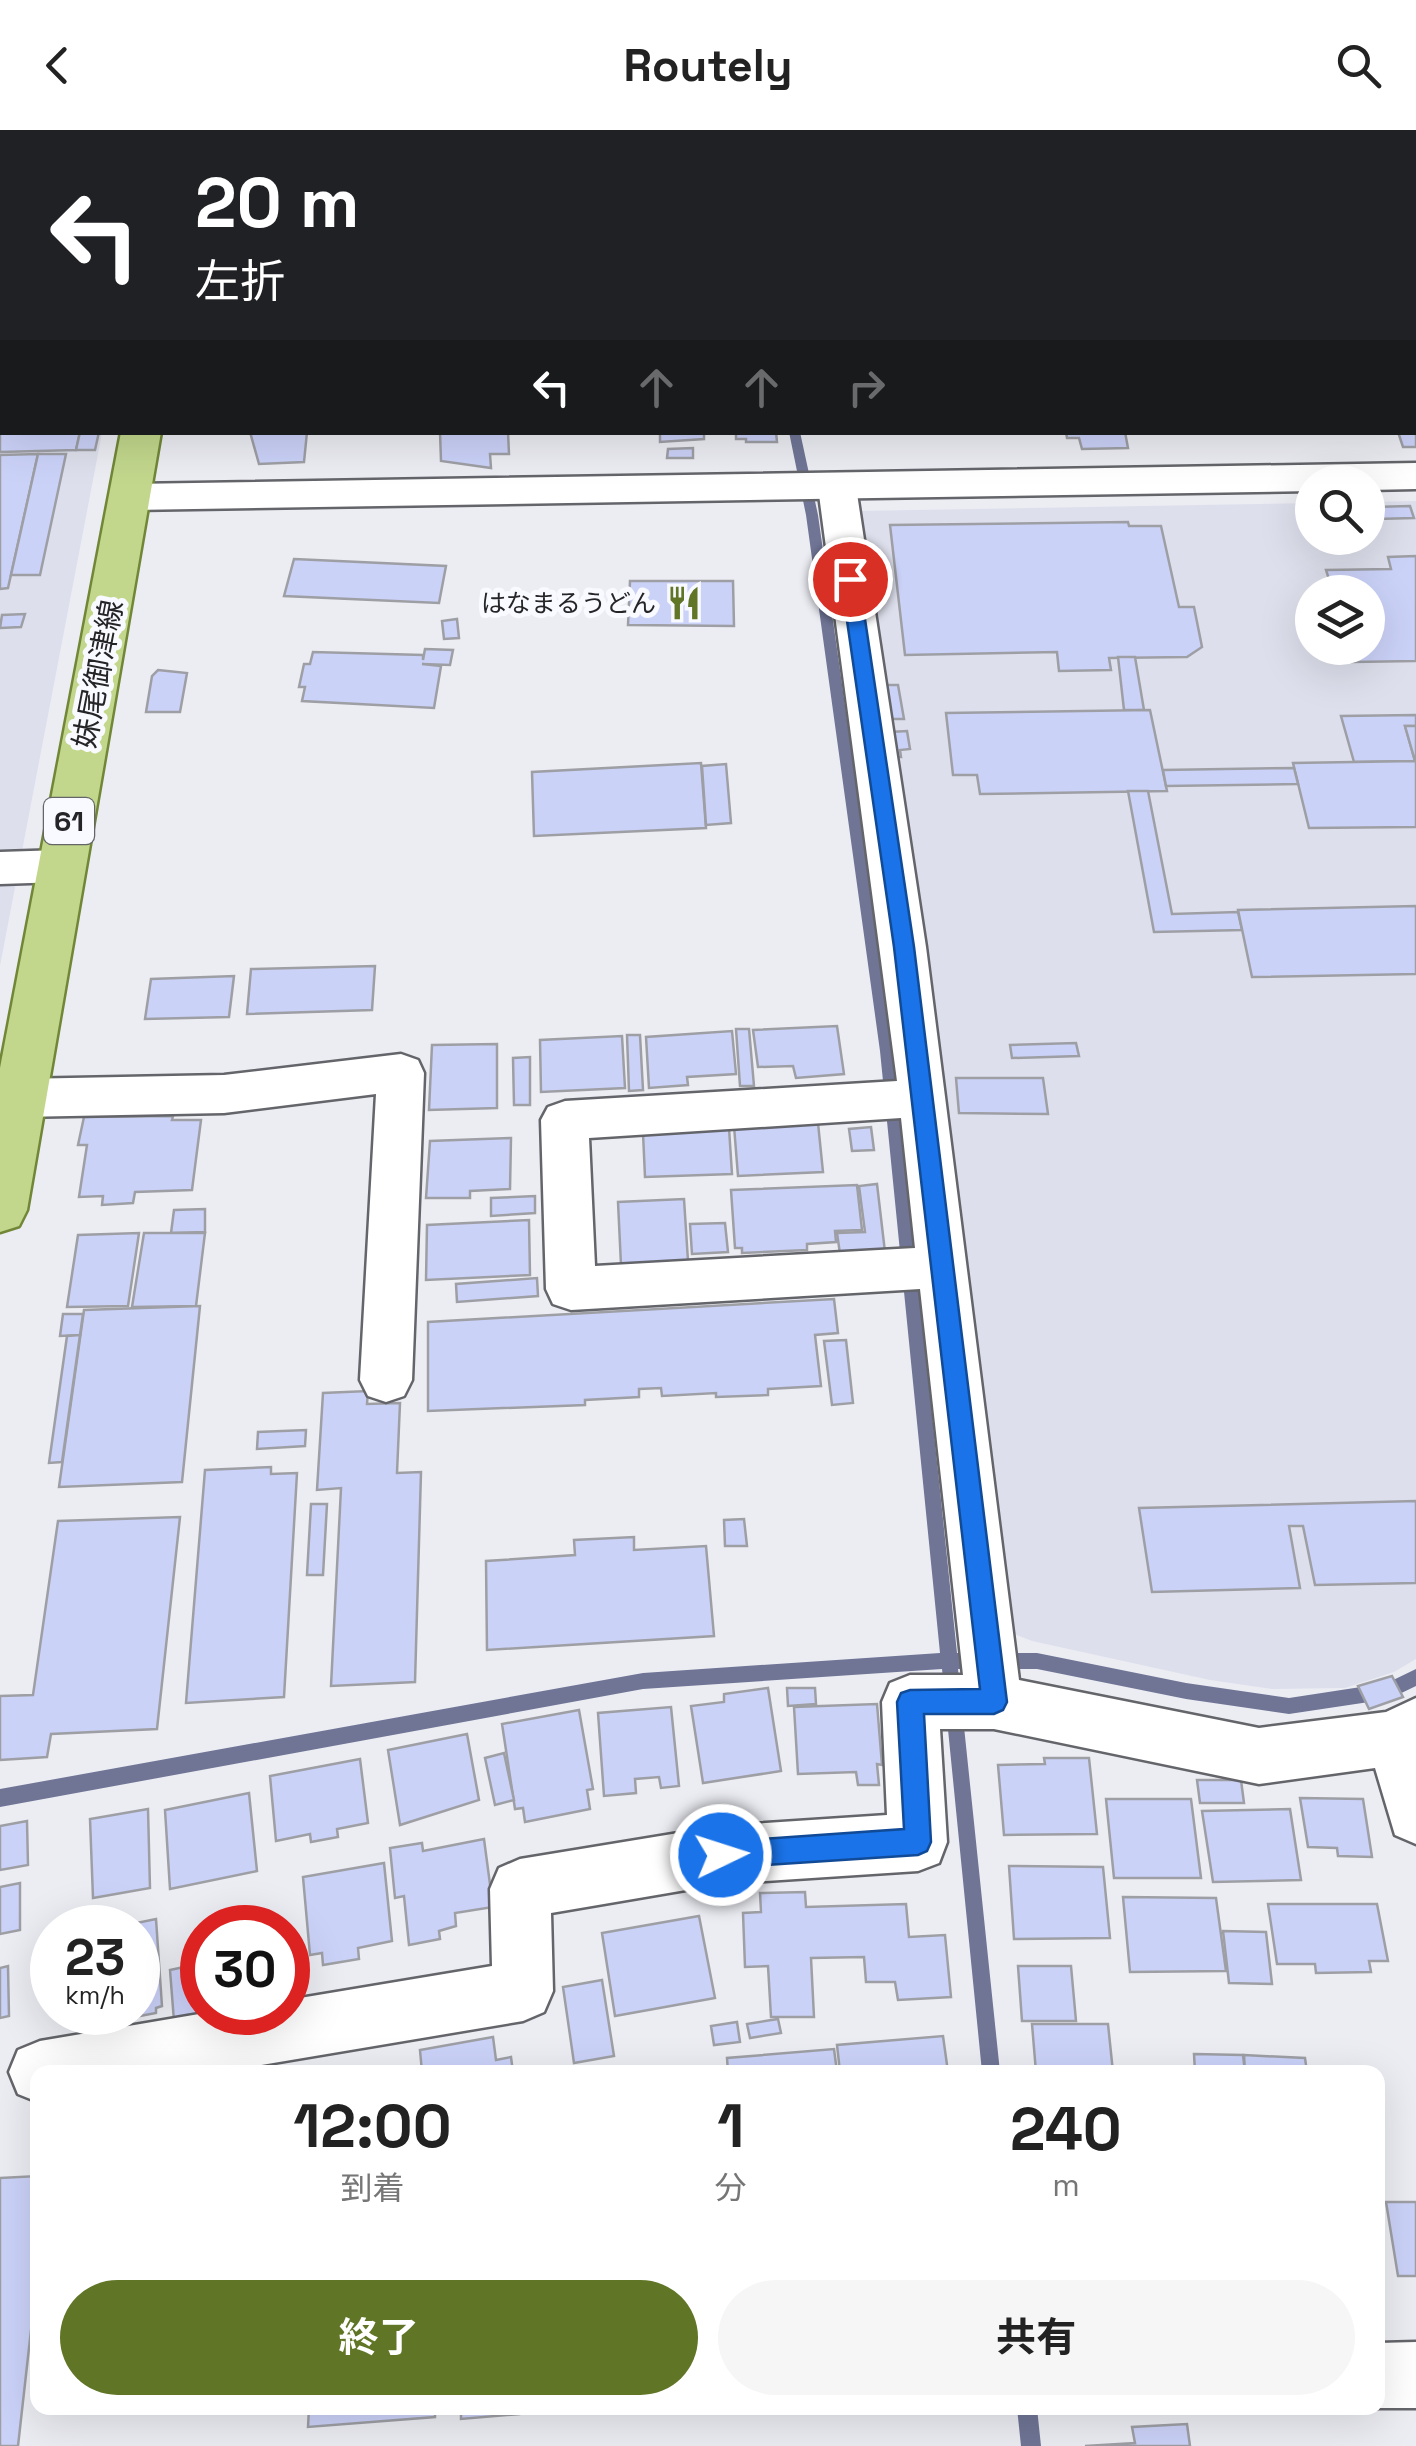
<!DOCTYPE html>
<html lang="ja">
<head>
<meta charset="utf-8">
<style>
  :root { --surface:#fff; --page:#f6f6f6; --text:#222; --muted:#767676; --accent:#607626 }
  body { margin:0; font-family:"Space Grotesk","Noto Sans JP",sans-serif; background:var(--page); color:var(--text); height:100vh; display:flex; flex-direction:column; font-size:38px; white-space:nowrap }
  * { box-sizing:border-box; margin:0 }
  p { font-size:32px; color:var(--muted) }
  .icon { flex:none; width:55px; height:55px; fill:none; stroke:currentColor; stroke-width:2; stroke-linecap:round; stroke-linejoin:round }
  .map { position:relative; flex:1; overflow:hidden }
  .details { position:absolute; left:30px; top:1935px; width:1355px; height:350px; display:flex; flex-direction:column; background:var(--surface); border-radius:20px; box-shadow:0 10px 40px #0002 }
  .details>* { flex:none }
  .guide { position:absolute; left:0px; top:0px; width:1418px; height:305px; box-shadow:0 10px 40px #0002; background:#202124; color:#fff; overflow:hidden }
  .buttons { position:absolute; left:1295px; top:335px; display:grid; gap:20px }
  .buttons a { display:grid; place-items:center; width:90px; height:90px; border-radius:50%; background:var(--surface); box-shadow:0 10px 40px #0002; font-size:50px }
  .speed { position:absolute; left:30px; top:1775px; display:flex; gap:20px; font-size:50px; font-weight:700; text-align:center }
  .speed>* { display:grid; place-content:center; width:130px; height:130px; border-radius:50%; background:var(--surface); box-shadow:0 10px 40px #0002; line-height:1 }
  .speed small { font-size:25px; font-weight:400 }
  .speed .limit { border:15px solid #d22; background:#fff; color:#111 }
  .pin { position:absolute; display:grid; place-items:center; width:85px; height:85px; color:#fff; margin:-42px; border:5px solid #fff; border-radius:50%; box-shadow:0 2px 10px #0007 }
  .me { position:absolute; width:110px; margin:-55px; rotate:86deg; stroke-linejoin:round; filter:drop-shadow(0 0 8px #0008) }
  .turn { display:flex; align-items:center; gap:35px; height:210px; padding:0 30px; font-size:45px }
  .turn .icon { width:130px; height:130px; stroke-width:2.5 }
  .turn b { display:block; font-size:70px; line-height:85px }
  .lanes { display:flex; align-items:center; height:95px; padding:0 30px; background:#0003; justify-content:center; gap:50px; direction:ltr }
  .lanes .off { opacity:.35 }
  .eta { display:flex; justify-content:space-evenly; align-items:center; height:170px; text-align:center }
  .eta b { font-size:60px; font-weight:700; line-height:70px }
  .cta { display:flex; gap:20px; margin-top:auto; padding:20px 30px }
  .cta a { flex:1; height:115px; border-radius:60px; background:var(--accent); color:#fff; font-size:40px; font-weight:700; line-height:115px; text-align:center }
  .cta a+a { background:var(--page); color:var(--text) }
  header { display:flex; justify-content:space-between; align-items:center; height:130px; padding:0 30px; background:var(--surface); font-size:45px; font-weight:700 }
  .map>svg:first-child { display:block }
  .built { fill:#dddfec; fill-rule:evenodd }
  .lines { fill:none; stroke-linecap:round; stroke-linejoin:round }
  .stream { fill:#707596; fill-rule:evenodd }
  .building { fill:#cbd2f8; stroke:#9e9fa5; stroke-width:2.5 }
  .lane-casing { stroke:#64656a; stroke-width:5 }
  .street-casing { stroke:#64656a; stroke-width:5 }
  .secondary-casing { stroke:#64656a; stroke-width:5 }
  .primary-casing { stroke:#718737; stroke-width:5 }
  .lane { fill:#fff; fill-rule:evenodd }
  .street { fill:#fff; fill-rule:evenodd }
  .secondary { fill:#fff; fill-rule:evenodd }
  .primary { fill:#c2d78c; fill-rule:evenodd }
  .route { fill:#1a73e8; stroke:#114b97; stroke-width:2.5 }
  .labels { text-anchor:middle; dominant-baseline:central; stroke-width:10; stroke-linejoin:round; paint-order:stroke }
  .far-poi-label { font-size:25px; fill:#252527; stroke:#f9faff; text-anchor:end }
  .shield { fill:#f9faff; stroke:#656568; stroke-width:2.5 }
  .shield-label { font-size:28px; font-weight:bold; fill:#252527 }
  .street-label { font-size:30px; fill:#252527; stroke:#f9faff }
</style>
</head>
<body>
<header><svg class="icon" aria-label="back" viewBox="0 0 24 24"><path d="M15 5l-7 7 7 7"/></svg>Routely<svg class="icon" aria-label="search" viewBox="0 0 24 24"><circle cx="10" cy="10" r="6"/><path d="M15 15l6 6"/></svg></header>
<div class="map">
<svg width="1416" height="2316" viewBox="0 0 1416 2316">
  <rect width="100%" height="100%" fill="#ecedf3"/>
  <g class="built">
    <polygon points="0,0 159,0 2,2 2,302 102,303 0,836"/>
    <path d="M 1416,371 L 1416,1529 L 1394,1542 L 1345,1558 L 1272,1559 L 1210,1550 L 1032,1511 L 1004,1500 L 856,381 L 1312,373 L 1312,408 L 1368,408 L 1368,372 ZM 1312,462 L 1368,462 L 1368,518 L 1312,518 Z"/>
  </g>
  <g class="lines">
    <g class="stream">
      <polygon points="731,0 741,0 742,2 732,2"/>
      <rect x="1415" y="201" width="1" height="6"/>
      <polygon points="789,302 800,302 818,385 894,921 957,1523 1037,1523 1186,1553 1289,1568 1387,1553 1416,1539 1416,1556 1389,1569 1289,1584 1186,1569 1037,1539 958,1539 1000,1942 982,1942 942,1539 643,1559 0,1677 0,1659 643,1543 940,1523 880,921 806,385"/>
      <polygon points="1017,2278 1037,2278 1041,2316 1021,2316"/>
    </g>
  </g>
  <g class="building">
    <polygon points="1416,289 1416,317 1403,317 1398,302 1415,302"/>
    <polygon points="0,292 2,302 80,302 76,320 0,322"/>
    <polygon points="80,302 99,302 95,320 76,320"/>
    <polygon points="250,302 307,302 304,332 259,334"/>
    <polygon points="440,302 508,302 509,324 490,324 491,338 441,331"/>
    <polygon points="660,302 704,302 704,309 660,312"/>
    <polygon points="736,302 776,302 777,312 746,312 746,309 736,309"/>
    <polygon points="1066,302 1125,302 1128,318 1082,319 1079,308 1067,308"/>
    <polygon points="693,318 693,328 667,328 668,319"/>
    <polygon points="38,324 8,458 0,459 0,325"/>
    <polygon points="38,324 66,324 40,445 11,445"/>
    <polygon points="1410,376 1414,388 1376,389 1373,377"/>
    <polygon points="1128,392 1129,396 1161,396 1179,477 1194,477 1202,517 1187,527 1109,528 1111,540 1059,541 1057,522 905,525 890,395"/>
    <polygon points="1416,426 1416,531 1352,532 1348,518 1368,518 1368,462 1333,462 1326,440 1391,439 1388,427"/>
    <polygon points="294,429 446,436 439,473 284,466"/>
    <polygon points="630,451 733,451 734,496 628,495"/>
    <polygon points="25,484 21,497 0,498 2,485"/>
    <polygon points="457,489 459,508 444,509 442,491"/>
    <polygon points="425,519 453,520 450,535 422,534 441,536 434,578 302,571 305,557 299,557 304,534 310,534 313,522 423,525 423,530"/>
    <polygon points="1118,527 1135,527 1144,580 1124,580"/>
    <polygon points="158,540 187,543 180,582 146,582 152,546"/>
    <polygon points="884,555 898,555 904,589 890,589"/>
    <polygon points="1150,580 1167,661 980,664 977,645 953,645 946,583"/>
    <polygon points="1416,585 1416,596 1405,596 1415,631 1354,632 1341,586"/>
    <polygon points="1405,596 1416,596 1416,697 1309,698 1293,633 1415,631"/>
    <polygon points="907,601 910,619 900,620 901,627 896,627 890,602"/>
    <polygon points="701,633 706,698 534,706 532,642"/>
    <polygon points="726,634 731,693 706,695 702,636"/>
    <polygon points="1294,638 1298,654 1166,656 1163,640"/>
    <polygon points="1128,661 1148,661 1172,784 1238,782 1242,800 1154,802"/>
    <polygon points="1416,776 1416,844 1252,847 1238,780"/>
    <polygon points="375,836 372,880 247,884 251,839"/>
    <polygon points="234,846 229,887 145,889 151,849"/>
    <polygon points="837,896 844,944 796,948 793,936 758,937 753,900"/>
    <polygon points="736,899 749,899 754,956 740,956"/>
    <polygon points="732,901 736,944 687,947 688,955 649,958 646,907"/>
    <polygon points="627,905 640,905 643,960 629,961"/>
    <polygon points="622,906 625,958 541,962 540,910"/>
    <polygon points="1076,913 1079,926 1012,928 1010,915"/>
    <polygon points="497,914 497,978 429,980 432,915"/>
    <polygon points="530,927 530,975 514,975 513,928"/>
    <polygon points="956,948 1043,948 1048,984 959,983"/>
    <polygon points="173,986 172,990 201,990 192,1060 135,1062 133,1073 102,1075 103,1066 79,1067 87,1015 78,1015 84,987"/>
    <polygon points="818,993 823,1042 738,1046 734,996"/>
    <polygon points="871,997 874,1020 852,1021 849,999"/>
    <polygon points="729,998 732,1044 645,1047 643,1003"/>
    <polygon points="511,1008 510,1059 470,1061 470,1068 426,1068 430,1011"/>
    <polygon points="877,1054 885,1122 840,1124 837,1103 865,1102 859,1056"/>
    <polygon points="857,1055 862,1100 835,1101 836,1112 807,1114 807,1120 742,1123 742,1118 735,1118 731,1060"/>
    <polygon points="535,1066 535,1083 491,1086 491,1068"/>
    <polygon points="684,1069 688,1131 621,1135 618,1072"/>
    <polygon points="205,1079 205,1102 171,1103 174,1080"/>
    <polygon points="529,1090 530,1145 426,1150 427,1095"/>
    <polygon points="725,1093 728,1122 692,1124 690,1094"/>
    <polygon points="139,1103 128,1176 67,1177 78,1105"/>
    <polygon points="144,1103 205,1103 196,1176 132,1177"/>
    <polygon points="537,1148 538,1166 457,1172 456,1154"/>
    <polygon points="834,1169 838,1203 815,1205 821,1256 768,1259 768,1265 716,1267 716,1263 662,1266 661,1258 639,1259 639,1267 585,1270 585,1275 428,1281 428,1192"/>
    <polygon points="200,1176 182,1352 59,1357 84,1180"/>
    <polygon points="63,1184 83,1184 80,1205 60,1206"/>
    <polygon points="80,1205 62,1332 49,1333 67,1206"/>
    <polygon points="846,1210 853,1273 832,1275 824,1211"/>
    <polygon points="368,1261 367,1274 400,1273 397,1343 421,1342 415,1552 331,1556 341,1358 317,1360 323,1263"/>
    <polygon points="306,1300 305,1316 257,1319 258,1302"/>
    <polygon points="271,1337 271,1344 297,1343 284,1567 186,1573 205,1340"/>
    <polygon points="1416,1371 1416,1453 1315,1455 1303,1396 1289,1396 1300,1458 1152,1462 1139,1378"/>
    <polygon points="311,1374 327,1374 323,1445 307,1445"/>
    <polygon points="180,1387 157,1599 51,1604 47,1627 0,1630 0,1566 33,1565 58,1391"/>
    <polygon points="744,1389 747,1416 725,1416 724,1390"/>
    <polygon points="634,1407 634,1420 706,1416 714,1506 487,1520 486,1431 575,1425 574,1410"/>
    <polygon points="1392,1546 1403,1567 1369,1579 1358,1556"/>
    <polygon points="768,1558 781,1641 703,1653 691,1576 724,1572 724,1564"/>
    <polygon points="787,1558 815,1558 816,1574 788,1576"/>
    <polygon points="877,1574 882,1635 877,1634 879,1655 858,1655 856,1642 798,1644 794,1577"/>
    <polygon points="671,1577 679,1656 661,1658 659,1647 635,1649 636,1663 604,1666 598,1583"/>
    <polygon points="579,1580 593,1659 587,1660 590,1679 525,1692 523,1678 515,1679 502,1594"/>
    <polygon points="467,1604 479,1670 400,1695 388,1620"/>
    <polygon points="504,1623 514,1670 495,1675 485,1628"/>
    <polygon points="1044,1628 1089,1628 1097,1704 1004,1705 998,1635 1045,1634"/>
    <polygon points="360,1629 368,1693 337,1699 338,1707 311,1712 310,1704 276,1711 270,1646"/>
    <polygon points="1197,1650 1241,1650 1244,1673 1200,1673"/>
    <polygon points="249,1663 257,1741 170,1759 165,1680"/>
    <polygon points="1300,1668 1363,1669 1372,1727 1338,1726 1337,1718 1308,1717"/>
    <polygon points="1106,1669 1191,1669 1201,1748 1114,1748"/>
    <polygon points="148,1679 150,1758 93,1768 90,1689"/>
    <polygon points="1290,1679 1301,1750 1213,1752 1202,1681"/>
    <polygon points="27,1691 28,1735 0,1740 0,1696"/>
    <polygon points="484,1709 493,1777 455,1783 456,1796 439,1801 440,1809 409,1815 404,1766 395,1768 390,1718 422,1713 423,1721"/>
    <polygon points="384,1733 392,1811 358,1818 359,1829 323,1835 322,1823 310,1825 303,1747"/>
    <polygon points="1009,1736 1103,1737 1110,1808 1014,1809"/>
    <polygon points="20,1753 20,1800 0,1804 0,1757"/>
    <polygon points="805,1762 806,1777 906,1774 909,1807 945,1805 951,1867 898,1870 895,1852 866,1852 864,1827 811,1828 814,1887 771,1887 768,1836 745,1837 743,1783 761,1782 760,1763"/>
    <polygon points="1123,1767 1216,1768 1226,1841 1130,1842"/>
    <polygon points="1268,1774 1377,1774 1388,1831 1369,1831 1371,1842 1316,1843 1315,1834 1277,1834"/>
    <polygon points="699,1786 715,1868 615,1886 602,1803"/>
    <polygon points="117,1787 117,1797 156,1789 162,1876 156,1878 156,1883 119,1890 119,1884 87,1892 87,1882 138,1882 138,1798 92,1798 92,1792"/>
    <polygon points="1223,1801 1266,1802 1272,1854 1229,1853"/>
    <polygon points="202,1833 202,1882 209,1882 174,1891 170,1840"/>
    <polygon points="8,1836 9,1886 0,1888 0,1838"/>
    <polygon points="1018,1836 1071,1836 1076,1891 1022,1891"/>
    <polygon points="602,1850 614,1926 574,1933 563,1857"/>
    <polygon points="778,1889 781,1903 750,1908 747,1894"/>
    <polygon points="737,1892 740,1912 714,1915 711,1896"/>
    <polygon points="1032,1894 1108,1894 1113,1942 1036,1942"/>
    <polygon points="943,1906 948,1942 840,1942 837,1915"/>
    <polygon points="493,1907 496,1930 511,1927 513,1942 422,1942 420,1920"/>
    <polygon points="834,1919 837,1942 728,1942 727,1928"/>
    <polygon points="1194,1924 1243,1925 1245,1942 1195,1942"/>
    <polygon points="1244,1925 1305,1928 1307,1942 1245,1942"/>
    <polygon points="38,2046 38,2138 18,2316 0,2316 0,2048"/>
    <polygon points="1386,2072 1416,2072 1416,2146 1398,2146"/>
    <polygon points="309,2278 435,2278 435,2287 308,2297"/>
    <polygon points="461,2278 518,2278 519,2284 461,2289"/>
    <polygon points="1187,2294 1190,2316 1085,2316 1135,2313 1132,2297"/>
  </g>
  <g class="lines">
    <g class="lane-casing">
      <rect id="lane" x="0" y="36" width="2" height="10"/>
    </g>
    <g class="street-casing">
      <g id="street">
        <rect x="573" y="0" width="32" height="2"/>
        <polygon points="903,0 935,0 936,2 904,2"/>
        <polygon points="1165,0 1197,0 1198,2 1166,2"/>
        <polygon points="1384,0 1416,0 1416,4 1385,2"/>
        <path d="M 837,345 L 850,348 L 856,357 L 926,817 L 1019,1550 L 1259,1598 L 1386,1582 L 1416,1568 L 1416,1714 L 1395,1705 L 1375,1638 L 1259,1654 L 994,1599 L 940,1599 L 947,1712 L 939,1733 L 918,1741 L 721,1754 L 551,1783 L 553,1861 L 544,1882 L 523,1891 L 220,1942 L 38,1942 L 38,1972 L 18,1964 L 9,1942 L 18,1920 L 40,1911 L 211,1882 L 288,1882 L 288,1870 L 492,1836 L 490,1759 L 499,1738 L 520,1729 L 721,1696 L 887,1685 L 882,1572 L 890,1553 L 910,1545 L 963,1545 L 920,1159 L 571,1180 L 553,1174 L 546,1159 L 541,990 L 548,977 L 565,971 L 897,951 L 818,357 L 824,348 ZM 901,988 L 915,1118 L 595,1136 L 589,1008 Z"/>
        <polygon points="61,720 76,725 83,736 76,747 61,752 0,754 0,722"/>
        <polygon points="401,924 418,930 424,943 412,1250 404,1266 386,1272 368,1266 360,1250 376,964 224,983 19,987 0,977 2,955 19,949 224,945"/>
        <polygon points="1416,2212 1416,2278 1374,2278 1378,2278 1378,2213"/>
      </g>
    </g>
    <g class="secondary-casing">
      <polygon id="secondary" points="1416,333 1416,359 1368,360 1368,352 1312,352 1312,361 132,380 117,376 111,367 117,358 132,354"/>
    </g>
    <g class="primary-casing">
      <polygon id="primary" points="121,302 161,302 27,1080 19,1096 0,1102 0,938"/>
    </g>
    <use href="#lane" class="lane"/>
    <use href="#street" class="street"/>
    <use href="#secondary" class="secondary"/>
    <use href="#primary" class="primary"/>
  </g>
  <polygon class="route" points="850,443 859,449 914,817 1007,1572 1003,1580 994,1584 924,1584 931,1712 927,1721 918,1725 721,1738 712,1734 708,1725 712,1716 721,1712 904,1699 897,1572 901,1563 910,1560 980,1559 894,817 841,449"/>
  <defs>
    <g id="restaurant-bare" transform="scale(2.7)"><path d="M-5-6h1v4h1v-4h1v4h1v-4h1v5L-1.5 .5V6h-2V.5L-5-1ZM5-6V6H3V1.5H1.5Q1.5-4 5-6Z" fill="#607626" stroke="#f9faff" stroke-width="2.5" paint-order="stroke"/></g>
  </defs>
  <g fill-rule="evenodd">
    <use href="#restaurant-bare" x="684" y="473"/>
  </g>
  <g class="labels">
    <g class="far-poi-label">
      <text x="656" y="473">はなまるうどん</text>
    </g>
    <rect class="shield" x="44" y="668" width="50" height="46" rx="8"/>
    <g class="shield-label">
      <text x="69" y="691">61</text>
    </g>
    <g class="street-label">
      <text transform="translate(98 544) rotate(-79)">妹尾御津線</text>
    </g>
  </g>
</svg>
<div class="buttons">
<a><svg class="icon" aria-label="search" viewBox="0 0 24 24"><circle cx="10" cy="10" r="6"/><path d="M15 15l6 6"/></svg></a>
<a><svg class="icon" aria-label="layers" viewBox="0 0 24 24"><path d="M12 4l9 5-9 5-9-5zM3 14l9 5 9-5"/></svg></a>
</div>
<div class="speed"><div>23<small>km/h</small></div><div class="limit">30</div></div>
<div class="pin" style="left:850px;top:449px;background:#d93025"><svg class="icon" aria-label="arrive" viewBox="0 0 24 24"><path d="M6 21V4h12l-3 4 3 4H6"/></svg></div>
<svg class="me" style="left:721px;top:1725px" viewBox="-20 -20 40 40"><circle r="17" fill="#1a73e8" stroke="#fff" stroke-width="3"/><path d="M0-11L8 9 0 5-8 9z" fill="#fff"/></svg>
<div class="guide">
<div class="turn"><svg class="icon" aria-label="left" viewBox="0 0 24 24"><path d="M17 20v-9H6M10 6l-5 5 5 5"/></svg><div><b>20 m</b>左折</div></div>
<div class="lanes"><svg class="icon" aria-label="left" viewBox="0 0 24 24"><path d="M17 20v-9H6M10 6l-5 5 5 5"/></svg><svg class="icon off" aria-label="ahead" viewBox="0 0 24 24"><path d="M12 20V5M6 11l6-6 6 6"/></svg><svg class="icon off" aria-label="ahead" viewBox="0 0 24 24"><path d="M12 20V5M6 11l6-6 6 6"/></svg><svg class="icon off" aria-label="right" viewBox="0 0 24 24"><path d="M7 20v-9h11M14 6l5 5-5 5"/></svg></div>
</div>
<section class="details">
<div class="eta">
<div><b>12:00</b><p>到着</p></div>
<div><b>1</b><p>分</p></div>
<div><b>240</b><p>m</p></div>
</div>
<div class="cta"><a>終了</a><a>共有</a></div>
</section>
</div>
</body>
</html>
